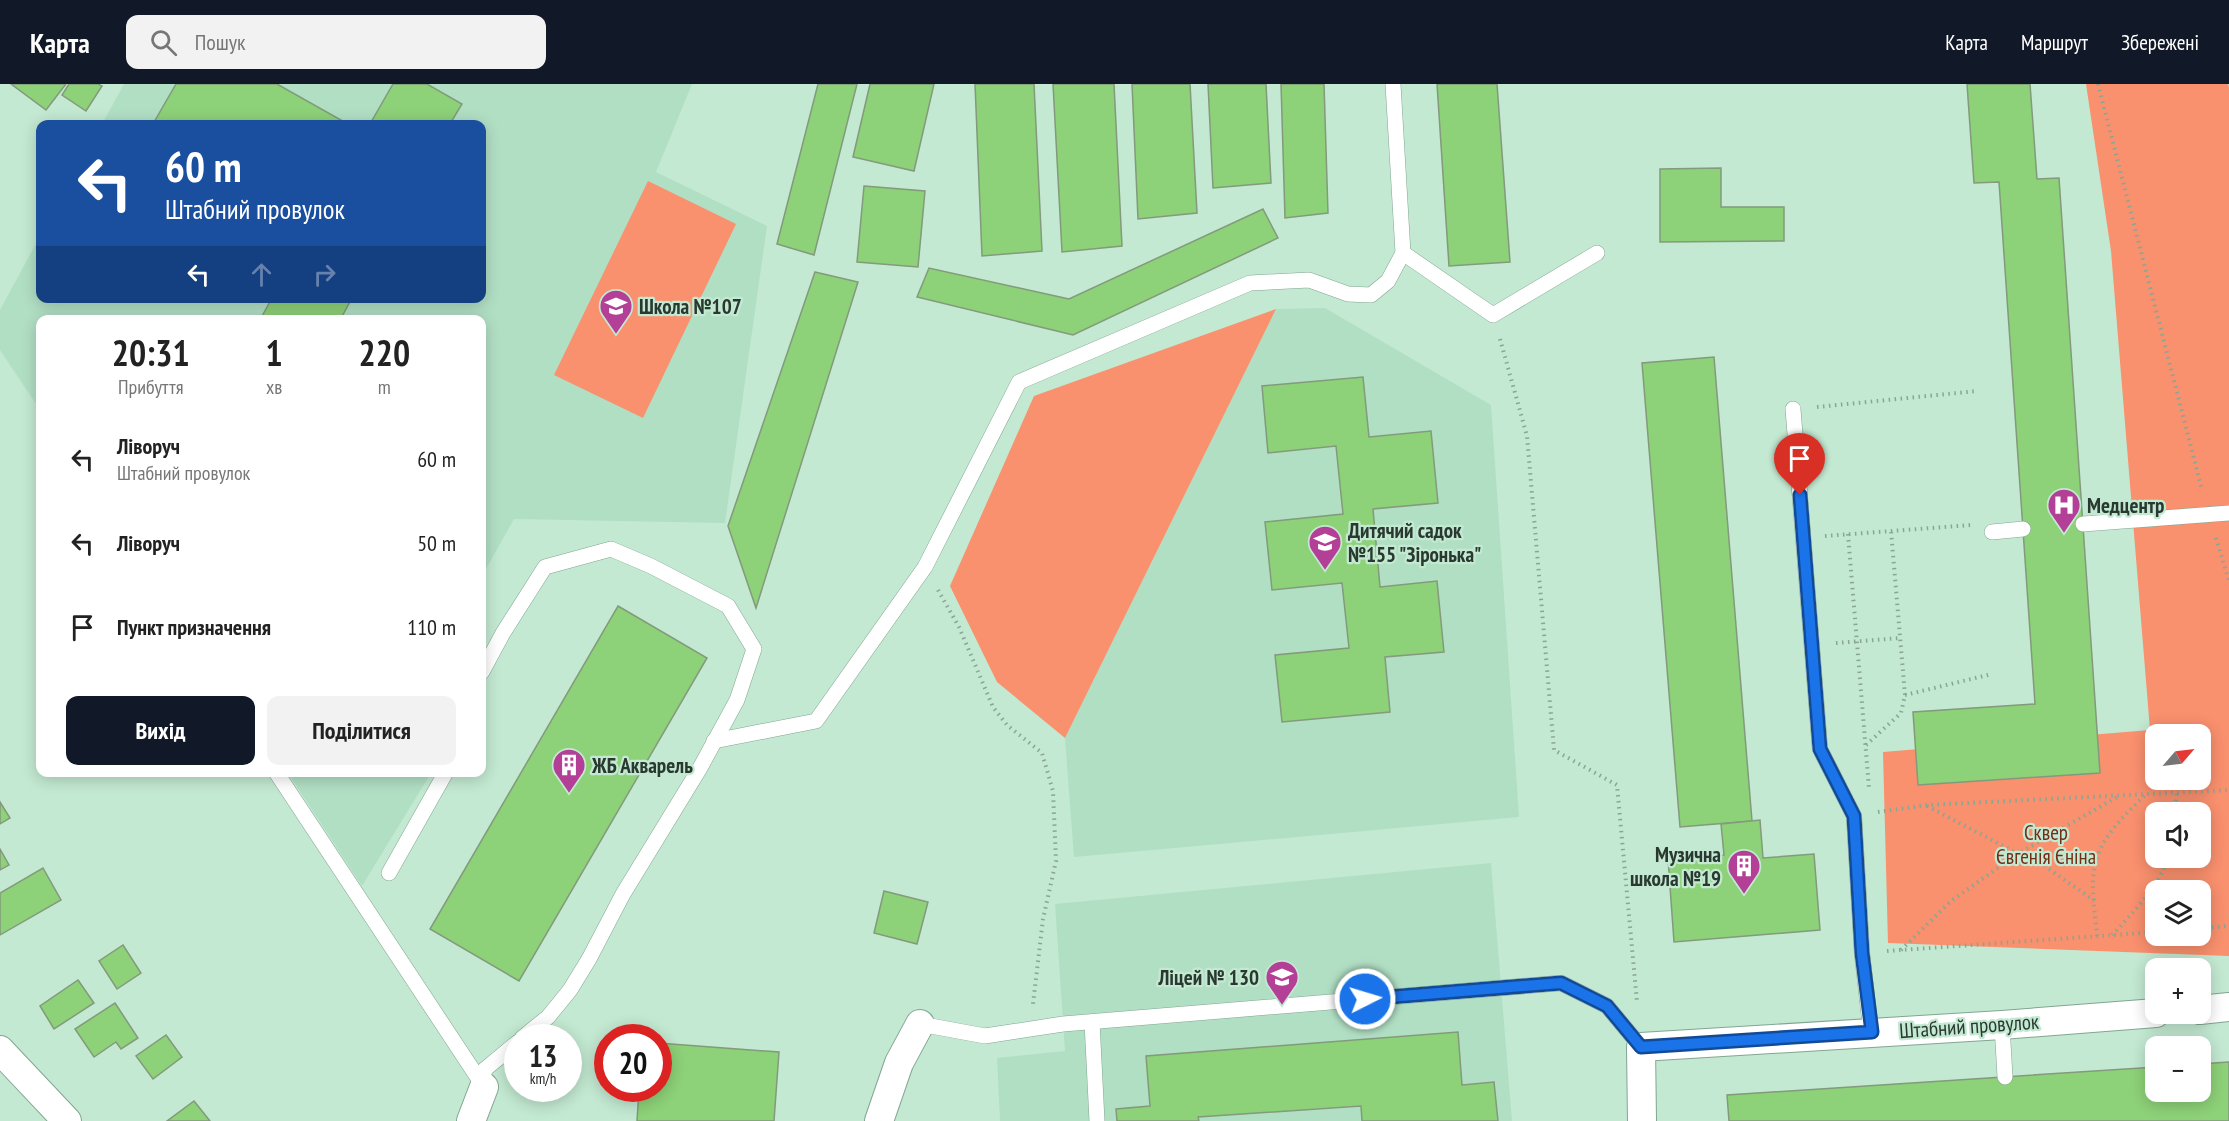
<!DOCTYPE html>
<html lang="uk">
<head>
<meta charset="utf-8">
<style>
  :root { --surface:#fff; --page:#f2f2f2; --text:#222; --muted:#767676; --accent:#111827 }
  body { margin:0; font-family:"PT Sans Narrow",sans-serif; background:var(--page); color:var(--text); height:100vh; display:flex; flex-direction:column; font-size:22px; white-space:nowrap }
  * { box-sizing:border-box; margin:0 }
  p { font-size:20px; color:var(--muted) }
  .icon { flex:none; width:33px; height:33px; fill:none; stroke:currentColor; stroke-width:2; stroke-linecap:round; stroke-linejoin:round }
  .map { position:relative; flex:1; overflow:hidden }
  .side { position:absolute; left:36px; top:231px; width:450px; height:462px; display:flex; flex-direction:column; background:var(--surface); border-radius:12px; box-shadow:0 3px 15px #0003 }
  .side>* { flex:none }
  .banner { position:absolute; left:36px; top:36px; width:450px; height:183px; border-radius:12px; box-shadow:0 3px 15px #0003; background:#1a4fa0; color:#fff; overflow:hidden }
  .needle { width:39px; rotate:62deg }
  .buttons { position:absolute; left:2145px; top:640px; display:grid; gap:12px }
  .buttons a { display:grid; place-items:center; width:66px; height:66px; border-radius:12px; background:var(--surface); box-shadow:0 3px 15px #0003; font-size:30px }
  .speed { position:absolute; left:504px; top:940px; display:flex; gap:12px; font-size:30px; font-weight:700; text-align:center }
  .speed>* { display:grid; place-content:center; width:78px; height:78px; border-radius:50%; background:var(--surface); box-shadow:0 3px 15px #0003; line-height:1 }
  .speed small { font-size:15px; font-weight:400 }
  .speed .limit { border:9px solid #d22; background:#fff; color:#111 }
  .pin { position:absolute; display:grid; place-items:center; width:51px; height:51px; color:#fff; margin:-62px -26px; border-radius:50% 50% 50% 0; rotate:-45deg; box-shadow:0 0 6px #0007 }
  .pin .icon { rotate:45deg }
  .me { position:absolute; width:66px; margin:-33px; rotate:85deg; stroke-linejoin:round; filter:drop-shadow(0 0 4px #0008) }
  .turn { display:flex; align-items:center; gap:21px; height:126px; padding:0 30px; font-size:27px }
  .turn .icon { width:78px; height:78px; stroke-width:2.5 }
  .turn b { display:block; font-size:42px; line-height:51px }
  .lanes { display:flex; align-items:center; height:57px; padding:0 30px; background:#0003; justify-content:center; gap:30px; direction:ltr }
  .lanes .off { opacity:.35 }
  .eta { display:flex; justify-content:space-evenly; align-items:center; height:102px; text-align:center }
  .eta b { font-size:36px; font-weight:700; line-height:42px }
  .primary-button { display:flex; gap:12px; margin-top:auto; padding:12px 30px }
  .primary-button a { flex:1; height:69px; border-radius:12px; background:var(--accent); color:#fff; font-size:24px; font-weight:700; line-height:69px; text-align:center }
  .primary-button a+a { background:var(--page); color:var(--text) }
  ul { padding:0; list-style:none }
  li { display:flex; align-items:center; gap:18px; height:84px; padding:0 30px }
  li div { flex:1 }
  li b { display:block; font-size:22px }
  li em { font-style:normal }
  header { display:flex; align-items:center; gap:36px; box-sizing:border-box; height:84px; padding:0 30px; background:var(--accent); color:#fff }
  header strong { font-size:28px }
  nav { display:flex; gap:33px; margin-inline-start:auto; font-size:21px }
  .search { width:420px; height:54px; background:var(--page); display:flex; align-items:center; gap:15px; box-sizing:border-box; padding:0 21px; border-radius:12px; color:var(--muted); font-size:22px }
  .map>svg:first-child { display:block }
  .built { fill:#b1dfc4 }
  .green { fill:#f9906e; fill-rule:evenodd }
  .building { fill:#8dd178; stroke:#839a7c; stroke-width:1.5 }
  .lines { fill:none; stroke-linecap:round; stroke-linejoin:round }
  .lane-casing { stroke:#82a691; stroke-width:16 }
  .street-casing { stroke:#82a691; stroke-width:30 }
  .path { stroke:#89a694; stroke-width:4; stroke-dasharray:1.5 4.5; stroke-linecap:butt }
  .lane { stroke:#fff; stroke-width:15 }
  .street { stroke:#fff; stroke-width:28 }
  .route-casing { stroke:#114b97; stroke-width:15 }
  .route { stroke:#1a73e8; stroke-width:10 }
  .labels { text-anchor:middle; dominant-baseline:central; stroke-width:4.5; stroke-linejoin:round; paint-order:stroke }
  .poi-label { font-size:21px; font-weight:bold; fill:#2a3930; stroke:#c3e9d2; text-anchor:start }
  .park-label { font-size:21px; fill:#722f18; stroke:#c3e9d2 }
  .street-label { font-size:21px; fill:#2a3930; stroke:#c3e9d2 }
</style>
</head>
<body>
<header>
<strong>Карта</strong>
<div class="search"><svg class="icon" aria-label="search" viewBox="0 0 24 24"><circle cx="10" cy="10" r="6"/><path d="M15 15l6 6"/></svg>Пошук</div>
<nav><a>Карта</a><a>Маршрут</a><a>Збережені</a></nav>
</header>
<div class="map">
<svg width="2229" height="1037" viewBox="0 0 2229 1037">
  <rect width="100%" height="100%" fill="#c3e9d2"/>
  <g class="built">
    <polygon points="124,0 692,0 656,88 767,142 725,439 514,435 482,492 482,236 40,236 40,326 0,266 0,226 40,152 40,214 482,214 482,40 102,40"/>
    <polygon points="1325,224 1491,321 1519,733 1074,773 1065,654 1276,225"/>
    <polygon points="288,689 431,689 362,802"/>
    <polygon points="1491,779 1512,1037 1000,1037 997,974 1065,967 1055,820"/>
  </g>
  <g class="green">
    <path d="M 2086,0 L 2228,0 L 2229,4 L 2229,872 L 1888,859 L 1883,668 L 2150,646 L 2111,167 ZM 2156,651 L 2200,651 L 2200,696 L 2156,696 ZM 2156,729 L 2200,729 L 2200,774 L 2156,774 ZM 2156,807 L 2200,807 L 2200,852 L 2156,852 Z"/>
    <polygon points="648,97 736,140 643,334 554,291"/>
    <polygon points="1276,225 1065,654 997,598 950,502 1034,312"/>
  </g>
  <g class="building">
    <polygon points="11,0 66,0 46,26"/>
    <polygon points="69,0 98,0 102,2 86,27 62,11"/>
    <polygon points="176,0 277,0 348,40 153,40"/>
    <polygon points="393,0 427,0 462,20 450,40 370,40"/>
    <polygon points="818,0 857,0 814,171 777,160"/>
    <polygon points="870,0 934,0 914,87 853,73"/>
    <polygon points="975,0 1034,0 1042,167 982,172"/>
    <polygon points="1053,0 1114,0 1122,162 1062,168"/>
    <polygon points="1132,0 1190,0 1197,129 1138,135"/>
    <polygon points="1208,0 1266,0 1271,99 1213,104"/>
    <polygon points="1281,0 1324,0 1328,129 1285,134"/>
    <polygon points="1437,0 1497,0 1510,178 1449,182"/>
    <polygon points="1967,0 2030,0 2037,95 2059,94 2100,689 1918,701 1913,628 2035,620 1999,98 1974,99"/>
    <polygon points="1721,84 1721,123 1784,123 1784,157 1660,158 1660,85"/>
    <polygon points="864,102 925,107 918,183 857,178"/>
    <polygon points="1263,125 1278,154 1073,251 917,213 929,184 1069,215"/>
    <polygon points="815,188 858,198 756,524 728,442"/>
    <polygon points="272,214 352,214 340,236 260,236"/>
    <polygon points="1714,273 1752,737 1680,743 1642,279"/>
    <polygon points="1363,293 1369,353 1431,347 1438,419 1373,425 1380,503 1437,497 1444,568 1385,573 1390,628 1282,638 1275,571 1349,564 1342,499 1272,506 1265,438 1343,430 1336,362 1268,369 1262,302"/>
    <polygon points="618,522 707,574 519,897 430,845"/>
    <polygon points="0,718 10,734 0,740"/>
    <polygon points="1760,736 1763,774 1814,770 1820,846 1674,858 1668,775 1724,771 1721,740"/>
    <polygon points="0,765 9,781 0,786"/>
    <polygon points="43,784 61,816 0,851 0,809"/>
    <polygon points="884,807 928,818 917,860 874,849"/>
    <polygon points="123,861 141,889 117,905 99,877"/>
    <polygon points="78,896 94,919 54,945 40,922"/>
    <polygon points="115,919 138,954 121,965 116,958 94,973 75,945"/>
    <polygon points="1458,948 1462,1001 1494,998 1498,1037 1362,1037 1361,1022 1198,1033 1199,1037 1117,1037 1116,1025 1150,1022 1146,972"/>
    <polygon points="166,951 182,973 153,995 136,972"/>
    <polygon points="658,959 779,968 774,1037 637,1037 639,1005 658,1005"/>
    <polygon points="2229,978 2229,1037 1729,1037 1727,1011 2156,983 2156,1008 2200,1008 2200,980"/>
    <polygon points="194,1017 210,1037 167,1037"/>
  </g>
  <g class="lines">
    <g class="lane-casing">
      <g id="lane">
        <polyline points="1403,169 1493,231 1597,169"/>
        <polyline points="1793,325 1820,665 1854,732 1862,869 1871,948"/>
        <polyline points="2083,440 2229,429"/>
        <polyline points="1992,448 2023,445"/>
        <polyline points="482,588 503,549 545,483 611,465 651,482 728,522 754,565 737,616 700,684 623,810 589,875 570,906 548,933 522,954"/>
        <polyline points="714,657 816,637 925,483 1019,298 1250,199 1309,196 1348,210 1371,211 1388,197 1403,169 1393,0"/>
        <polyline points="276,688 484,1003"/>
        <polyline points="389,789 446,688"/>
        <polyline points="1092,938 1097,1037"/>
        <polyline points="920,940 985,952 1063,940 1561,899 1607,922 1641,963"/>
        <polyline points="2002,941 2005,993"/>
        <polyline points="484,1003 484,986 518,958"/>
      </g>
    </g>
    <g class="street-casing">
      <g id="street">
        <polyline points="2200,926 2229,923"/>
        <polyline points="0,966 67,1037"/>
        <polyline points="471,1037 484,1003"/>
        <polyline points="879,1037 899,979 920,940"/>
        <polyline points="1642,1037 1641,963 2002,941 2156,929"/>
      </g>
    </g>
    <g class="path">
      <polyline points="2098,0 2202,406"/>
      <polyline points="1500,255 1527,352 1554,666 1617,701 1637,918"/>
      <polyline points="1817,323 1977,307"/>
      <polyline points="1848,450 1869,704"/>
      <polyline points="1825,452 1971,441"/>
      <polyline points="2216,454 2229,497"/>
      <polyline points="938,506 959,543 993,623 1007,641 1042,669 1053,707 1056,777 1043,835 1033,920"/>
      <polyline points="1836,559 1900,554"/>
      <polyline points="1905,611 1992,590"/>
      <polyline points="1866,661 1901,629 1905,611 1891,447"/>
      <polyline points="1927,722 2013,767 2029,771 2095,817"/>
      <polyline points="1878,728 1927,721 2229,706"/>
      <polyline points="2174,729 2177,709"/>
      <polyline points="2200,844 2229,842"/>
      <path d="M 2112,851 C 2129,833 2163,798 2167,774"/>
      <path d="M 2097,852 C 2095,828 2089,797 2097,773 C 2106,748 2127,729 2145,711"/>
      <polyline points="1901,866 1951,817 2019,769 2119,712"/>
      <polyline points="1887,867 2156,848"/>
    </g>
    <use href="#lane" class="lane"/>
    <use href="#street" class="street"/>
  </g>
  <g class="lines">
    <g class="route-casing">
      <polyline id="route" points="1365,915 1561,899 1607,922 1641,963 1872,948 1862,869 1854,732 1820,665 1800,411"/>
    </g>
    <use href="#route" class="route"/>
  </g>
  <defs>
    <g id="school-pin" transform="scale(1.725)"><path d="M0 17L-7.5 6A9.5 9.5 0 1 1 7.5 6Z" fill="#b33f97" stroke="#c3e9d2"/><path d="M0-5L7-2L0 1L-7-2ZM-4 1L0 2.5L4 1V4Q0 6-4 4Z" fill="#fff"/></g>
    <g id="hospital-pin" transform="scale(1.725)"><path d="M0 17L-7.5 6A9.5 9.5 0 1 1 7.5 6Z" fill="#b33f97" stroke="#c3e9d2"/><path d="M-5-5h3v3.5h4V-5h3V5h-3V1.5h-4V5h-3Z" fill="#fff"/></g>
    <g id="building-pin" transform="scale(1.725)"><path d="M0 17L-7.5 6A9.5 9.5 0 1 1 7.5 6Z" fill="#b33f97" stroke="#c3e9d2"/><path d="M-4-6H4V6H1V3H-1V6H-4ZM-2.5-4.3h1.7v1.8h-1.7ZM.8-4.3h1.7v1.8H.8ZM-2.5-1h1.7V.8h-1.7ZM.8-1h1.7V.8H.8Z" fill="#fff"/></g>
  </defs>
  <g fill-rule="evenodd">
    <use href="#school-pin" x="616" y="222"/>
    <use href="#hospital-pin" x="2064" y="421"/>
    <use href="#school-pin" x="1325" y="458"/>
    <use href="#building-pin" x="569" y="681"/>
    <use href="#building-pin" x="1744" y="782"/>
    <use href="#school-pin" x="1282" y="893"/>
  </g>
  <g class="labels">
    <g class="poi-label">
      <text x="639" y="222">Школа №107</text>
      <text x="2087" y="421">Медцентр</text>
      <text x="1348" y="446">Дитячий садок<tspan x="1348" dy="24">№155 "Зіронька"</tspan></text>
      <text x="592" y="681">ЖБ Акварель</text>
      <text x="1721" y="770" text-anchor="end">Музична<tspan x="1721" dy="24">школа №19</tspan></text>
      <text x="1259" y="893" text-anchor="end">Ліцей № 130</text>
    </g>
    <g class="park-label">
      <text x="2046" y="748">Сквер<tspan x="2046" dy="24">Євгенія Єніна</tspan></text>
    </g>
    <g class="street-label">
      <text transform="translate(1969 942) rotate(-4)">Штабний провулок</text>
    </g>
  </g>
</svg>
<div class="buttons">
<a><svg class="needle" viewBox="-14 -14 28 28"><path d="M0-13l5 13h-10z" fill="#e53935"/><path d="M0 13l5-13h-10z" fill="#767676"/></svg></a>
<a><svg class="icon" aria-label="sound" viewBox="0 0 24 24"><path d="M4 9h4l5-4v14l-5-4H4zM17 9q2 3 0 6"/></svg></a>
<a><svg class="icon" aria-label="layers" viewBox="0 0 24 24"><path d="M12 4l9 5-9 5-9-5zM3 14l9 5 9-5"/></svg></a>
<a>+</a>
<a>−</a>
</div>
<div class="speed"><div>13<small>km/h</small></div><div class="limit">20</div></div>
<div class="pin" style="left:1800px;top:411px;background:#d93025"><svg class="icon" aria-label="arrive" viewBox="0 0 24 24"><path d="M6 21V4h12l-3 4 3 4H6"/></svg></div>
<svg class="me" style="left:1365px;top:915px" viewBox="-20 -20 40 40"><circle r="17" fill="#1a73e8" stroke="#fff" stroke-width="3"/><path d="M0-11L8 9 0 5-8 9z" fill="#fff"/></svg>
<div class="banner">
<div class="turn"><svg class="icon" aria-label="left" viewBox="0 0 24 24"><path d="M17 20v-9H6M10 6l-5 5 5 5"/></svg><div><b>60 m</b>Штабний провулок</div></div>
<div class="lanes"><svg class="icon" aria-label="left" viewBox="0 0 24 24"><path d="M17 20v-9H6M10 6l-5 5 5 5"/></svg><svg class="icon off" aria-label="ahead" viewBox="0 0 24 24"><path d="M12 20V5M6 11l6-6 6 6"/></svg><svg class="icon off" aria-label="right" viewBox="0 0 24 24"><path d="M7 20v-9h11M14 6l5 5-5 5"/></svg></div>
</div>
<section class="side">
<div class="eta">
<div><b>20:31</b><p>Прибуття</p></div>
<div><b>1</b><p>хв</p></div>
<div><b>220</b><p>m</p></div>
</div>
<ul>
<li><svg class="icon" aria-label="left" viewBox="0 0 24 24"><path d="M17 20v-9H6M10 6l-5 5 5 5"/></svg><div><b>Ліворуч</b><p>Штабний провулок</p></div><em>60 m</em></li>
<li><svg class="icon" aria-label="left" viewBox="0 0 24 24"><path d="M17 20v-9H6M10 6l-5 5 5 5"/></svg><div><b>Ліворуч</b></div><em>50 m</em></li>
<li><svg class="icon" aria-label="arrive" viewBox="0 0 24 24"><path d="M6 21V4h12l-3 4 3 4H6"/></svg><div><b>Пункт призначення</b></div><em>110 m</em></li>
</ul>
<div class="primary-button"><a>Вихід</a><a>Поділитися</a></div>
</section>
</div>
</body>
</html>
